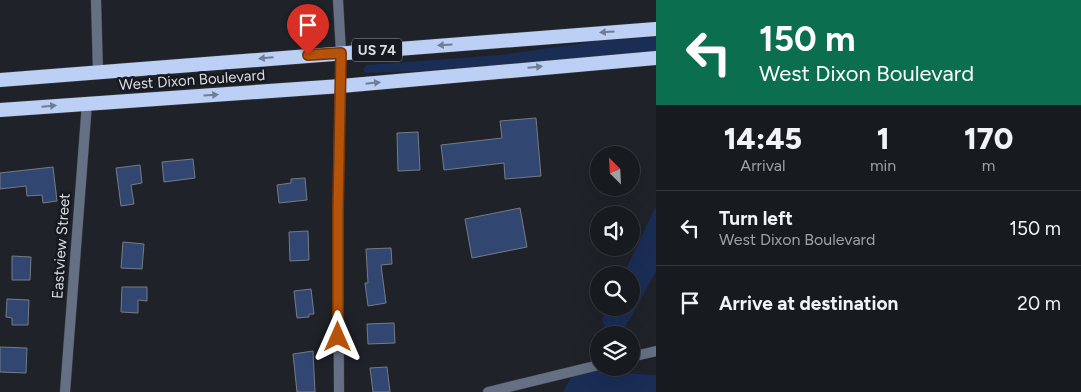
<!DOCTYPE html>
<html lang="en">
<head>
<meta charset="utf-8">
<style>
  :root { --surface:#171a1f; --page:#202328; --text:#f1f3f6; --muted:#9ea1a4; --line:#36383d }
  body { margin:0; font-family:Figtree,sans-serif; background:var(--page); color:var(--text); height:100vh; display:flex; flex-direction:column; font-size:19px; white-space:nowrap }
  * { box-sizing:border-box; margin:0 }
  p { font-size:16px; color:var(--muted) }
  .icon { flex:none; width:28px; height:28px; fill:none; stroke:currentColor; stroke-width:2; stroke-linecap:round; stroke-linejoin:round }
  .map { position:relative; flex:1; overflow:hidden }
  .details { display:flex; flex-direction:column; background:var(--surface); width:425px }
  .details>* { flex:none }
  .hud { background:#0b6e4f; color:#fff; overflow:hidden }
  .needle { width:32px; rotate:336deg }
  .tools { position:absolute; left:590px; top:146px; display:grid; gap:10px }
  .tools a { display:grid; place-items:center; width:50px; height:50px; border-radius:50%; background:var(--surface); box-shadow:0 5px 20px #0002,0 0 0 1px var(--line); font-size:25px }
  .pin { position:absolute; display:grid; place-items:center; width:42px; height:42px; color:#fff; margin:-51px -21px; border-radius:50% 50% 50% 0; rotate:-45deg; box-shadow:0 0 5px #0007 }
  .pin .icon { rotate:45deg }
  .me { position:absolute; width:55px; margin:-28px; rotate:0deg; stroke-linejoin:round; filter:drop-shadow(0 0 4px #0008) }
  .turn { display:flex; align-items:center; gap:18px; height:105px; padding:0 20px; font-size:22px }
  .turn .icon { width:65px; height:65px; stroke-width:2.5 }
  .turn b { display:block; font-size:35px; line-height:42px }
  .eta { display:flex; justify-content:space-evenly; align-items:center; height:85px; text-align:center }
  .eta b { font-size:30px; font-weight:800; line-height:35px }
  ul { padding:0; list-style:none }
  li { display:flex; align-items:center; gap:15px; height:75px; padding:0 20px; border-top:1px solid var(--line) }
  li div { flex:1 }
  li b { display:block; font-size:19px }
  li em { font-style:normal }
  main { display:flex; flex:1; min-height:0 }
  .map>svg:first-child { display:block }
  .green { fill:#1a2d55 }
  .building { fill:#314772; stroke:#767b83 }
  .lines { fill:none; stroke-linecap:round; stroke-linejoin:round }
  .minor-casing { stroke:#393c43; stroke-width:11 }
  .trunk-casing { stroke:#393c43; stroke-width:15 }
  .minor { stroke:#657085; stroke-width:10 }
  .trunk { stroke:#bccff5; stroke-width:14 }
  .oneway { fill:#717d95 }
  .route-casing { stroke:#753606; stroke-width:12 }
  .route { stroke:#b45309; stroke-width:9 }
  .labels { text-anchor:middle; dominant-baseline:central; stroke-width:5; stroke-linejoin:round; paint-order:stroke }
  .shield { fill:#16191f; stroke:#9fa2a7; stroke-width:1 }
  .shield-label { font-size:14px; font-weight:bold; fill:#dadce1 }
  .street-label { font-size:15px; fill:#dadce1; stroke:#16191f }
</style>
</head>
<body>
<main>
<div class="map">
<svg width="656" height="392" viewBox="0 0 656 392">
  <rect width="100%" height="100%" fill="#1f2229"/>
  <g class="green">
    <polygon points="656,37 656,53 422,71 366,73 363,70 367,65 501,55 598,41"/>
    <polygon points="656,206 656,271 629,321 620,332 611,335 606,331 602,319 607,308 631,308 631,275 623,275"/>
    <polygon points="575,370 656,375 656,392 563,392"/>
  </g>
  <g class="building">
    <polygon points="536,118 541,176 505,179 504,163 444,170 441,145 502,138 500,121"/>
    <polygon points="418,132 420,170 398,171 397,133"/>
    <polygon points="193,159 195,178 164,182 162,162"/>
    <polygon points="140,165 142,183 131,185 134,204 121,206 116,168"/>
    <polygon points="53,167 57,201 43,203 42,195 27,196 26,186 0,189 0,173"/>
    <polygon points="305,178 307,200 279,203 277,185 291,183 291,179"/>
    <polygon points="520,208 527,247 472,258 465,219"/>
    <polygon points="308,231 309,260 290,261 289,232"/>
    <polygon points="123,242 144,244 142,269 121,268"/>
    <polygon points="391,248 392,264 381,265 386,303 368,306 365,283 368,283 366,249"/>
    <polygon points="12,256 31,257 30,280 12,280"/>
    <polygon points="122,287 147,287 147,301 138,300 138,313 121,312"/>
    <polygon points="311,289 314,314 309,314 309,317 297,318 294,291"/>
    <polygon points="7,299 29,300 28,325 12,325 12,318 6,317"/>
    <polygon points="394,323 395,343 368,344 367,324"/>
    <polygon points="0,347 27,348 26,373 0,372"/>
    <polygon points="313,351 315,392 297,392 293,354"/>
    <polygon points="387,367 390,392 373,392 370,368"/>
  </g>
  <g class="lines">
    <g class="minor-casing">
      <g id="minor">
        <polyline points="96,0 98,72"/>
        <polyline points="338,0 341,53 338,210 339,392"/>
        <polyline points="631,357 656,351"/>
        <polyline points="65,392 87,103"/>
        <polyline points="488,392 599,365"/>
      </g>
    </g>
    <g class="trunk-casing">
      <g id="trunk">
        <polyline points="0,80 656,29"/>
        <polyline points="0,110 341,86 656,58"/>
      </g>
    </g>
    <use href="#minor" class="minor"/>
    <use href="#trunk" class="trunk"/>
  </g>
  <defs><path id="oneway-solid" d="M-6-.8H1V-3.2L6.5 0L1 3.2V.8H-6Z" transform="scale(1.25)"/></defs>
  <g class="oneway">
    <use href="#oneway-solid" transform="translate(607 32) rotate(176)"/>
    <use href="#oneway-solid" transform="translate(445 45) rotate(176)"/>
    <use href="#oneway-solid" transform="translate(266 58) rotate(175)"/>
    <use href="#oneway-solid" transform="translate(535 67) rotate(-5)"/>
    <use href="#oneway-solid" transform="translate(373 83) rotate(-6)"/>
    <use href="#oneway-solid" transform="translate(211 95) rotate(-4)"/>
    <use href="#oneway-solid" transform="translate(49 106) rotate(-5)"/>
  </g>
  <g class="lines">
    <g class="route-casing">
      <polyline id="route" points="308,55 341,53 338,210 338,337"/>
    </g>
    <use href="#route" class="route"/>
  </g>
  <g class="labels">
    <rect class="shield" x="352" y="38.5" width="50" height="23" rx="4"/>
    <g class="shield-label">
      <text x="377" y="50">US 74</text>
    </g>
    <g class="street-label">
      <text transform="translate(192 80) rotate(-4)">West Dixon Boulevard</text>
      <text transform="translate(61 246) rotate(-86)">Eastview Street</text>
    </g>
  </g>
</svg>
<div class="tools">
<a><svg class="needle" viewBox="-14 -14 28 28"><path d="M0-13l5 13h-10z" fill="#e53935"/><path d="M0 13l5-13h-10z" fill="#9ea1a4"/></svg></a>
<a><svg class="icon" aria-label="sound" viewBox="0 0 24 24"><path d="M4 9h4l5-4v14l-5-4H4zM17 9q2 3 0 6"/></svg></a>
<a><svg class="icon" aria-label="search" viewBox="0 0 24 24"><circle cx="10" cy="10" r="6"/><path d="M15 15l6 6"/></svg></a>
<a><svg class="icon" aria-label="layers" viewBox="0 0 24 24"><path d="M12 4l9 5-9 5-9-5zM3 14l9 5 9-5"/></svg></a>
</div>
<div class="pin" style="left:308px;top:55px;background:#d93025"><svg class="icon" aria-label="arrive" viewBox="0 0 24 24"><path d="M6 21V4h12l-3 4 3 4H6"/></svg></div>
<svg class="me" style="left:338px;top:337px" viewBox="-20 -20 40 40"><path d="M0-17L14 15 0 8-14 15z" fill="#b45309" stroke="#fff" stroke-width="4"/></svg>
</div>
<section class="details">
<div class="hud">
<div class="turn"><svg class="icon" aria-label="left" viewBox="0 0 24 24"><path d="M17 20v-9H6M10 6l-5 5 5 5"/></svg><div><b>150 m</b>West Dixon Boulevard</div></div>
</div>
<div class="eta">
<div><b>14:45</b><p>Arrival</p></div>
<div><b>1</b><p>min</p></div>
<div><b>170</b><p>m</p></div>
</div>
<ul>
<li><svg class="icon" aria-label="left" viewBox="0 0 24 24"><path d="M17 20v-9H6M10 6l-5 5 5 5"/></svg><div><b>Turn left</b><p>West Dixon Boulevard</p></div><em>150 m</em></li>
<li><svg class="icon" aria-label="arrive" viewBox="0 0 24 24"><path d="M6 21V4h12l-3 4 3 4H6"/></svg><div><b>Arrive at destination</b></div><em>20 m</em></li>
</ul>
</section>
</main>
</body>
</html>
